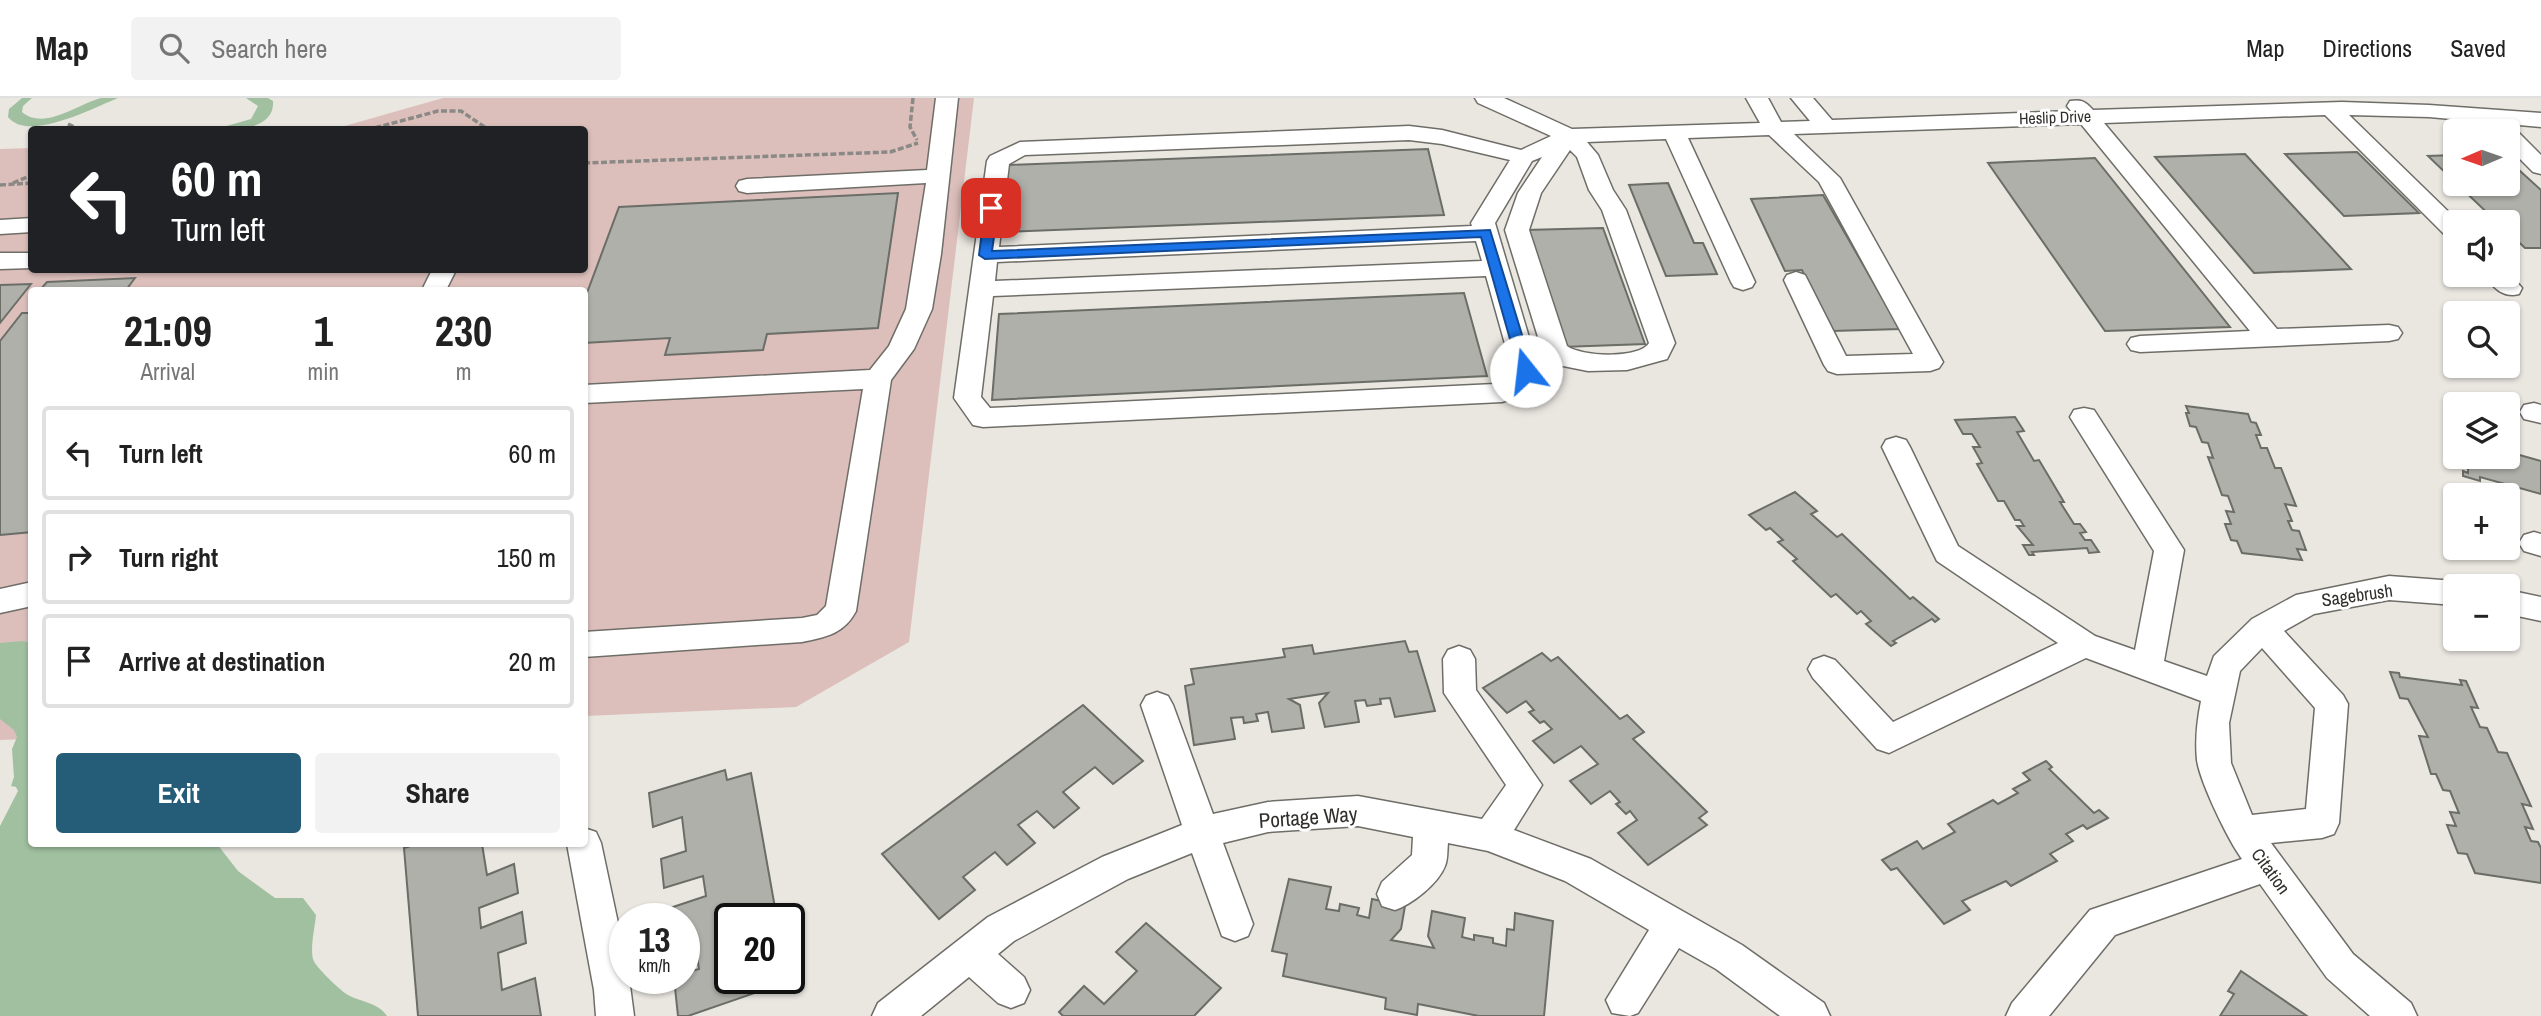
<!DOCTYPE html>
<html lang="en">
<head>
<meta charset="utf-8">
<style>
  :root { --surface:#fff; --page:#f2f2f2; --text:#222; --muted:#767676; --line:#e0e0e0; --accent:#255c77 }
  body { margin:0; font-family:"Archivo Narrow",sans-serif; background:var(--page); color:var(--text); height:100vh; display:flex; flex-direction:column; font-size:26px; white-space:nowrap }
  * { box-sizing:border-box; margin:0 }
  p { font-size:23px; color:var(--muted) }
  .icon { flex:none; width:38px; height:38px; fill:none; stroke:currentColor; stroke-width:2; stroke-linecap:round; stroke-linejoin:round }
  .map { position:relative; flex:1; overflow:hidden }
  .sheet { position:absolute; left:28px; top:189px; width:560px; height:560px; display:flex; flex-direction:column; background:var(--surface); border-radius:7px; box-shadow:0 2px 5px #0004 }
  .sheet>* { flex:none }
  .guide { position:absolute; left:28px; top:28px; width:560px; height:147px; border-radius:7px; box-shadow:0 2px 5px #0004; background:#202124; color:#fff; overflow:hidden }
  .needle { width:46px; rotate:268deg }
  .buttons { position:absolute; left:2443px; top:21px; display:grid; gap:14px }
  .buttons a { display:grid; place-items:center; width:77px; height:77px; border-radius:7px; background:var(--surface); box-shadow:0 2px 5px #0004; font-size:35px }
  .speed { position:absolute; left:609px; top:805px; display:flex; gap:14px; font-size:35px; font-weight:700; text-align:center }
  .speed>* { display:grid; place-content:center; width:91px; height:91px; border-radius:50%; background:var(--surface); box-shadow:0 2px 5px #0004; line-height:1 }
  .speed small { font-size:18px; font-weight:400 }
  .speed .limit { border:4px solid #111; border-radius:10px; background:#fff; color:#111 }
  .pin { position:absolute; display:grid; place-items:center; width:60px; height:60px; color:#fff; margin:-30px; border-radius:14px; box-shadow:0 4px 10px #0006 }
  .me { position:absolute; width:77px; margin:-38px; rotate:344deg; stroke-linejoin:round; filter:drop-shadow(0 0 5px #0008) }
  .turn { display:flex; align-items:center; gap:24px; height:147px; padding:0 28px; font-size:32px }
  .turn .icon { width:91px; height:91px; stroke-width:2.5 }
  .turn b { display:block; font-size:49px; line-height:60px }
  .eta { display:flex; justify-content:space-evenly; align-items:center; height:119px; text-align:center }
  .eta b { font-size:42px; font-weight:700; line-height:49px }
  .action { display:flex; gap:14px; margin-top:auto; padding:14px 28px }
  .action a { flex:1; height:80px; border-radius:7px; background:var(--accent); color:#fff; font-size:28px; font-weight:700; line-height:80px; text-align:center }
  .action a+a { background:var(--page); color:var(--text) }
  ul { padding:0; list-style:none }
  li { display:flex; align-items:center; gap:21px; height:94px; margin:0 14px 10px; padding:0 14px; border:4px solid var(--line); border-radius:7px }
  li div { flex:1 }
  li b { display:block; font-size:26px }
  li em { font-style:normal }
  header { display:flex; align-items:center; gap:42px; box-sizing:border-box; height:98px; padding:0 35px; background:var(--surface); border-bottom:2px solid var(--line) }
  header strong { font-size:33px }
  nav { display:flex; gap:38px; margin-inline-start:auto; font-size:24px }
  .search { width:490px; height:63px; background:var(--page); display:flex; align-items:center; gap:18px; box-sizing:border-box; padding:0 24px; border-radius:7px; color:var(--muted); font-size:26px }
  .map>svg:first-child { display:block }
  .green { fill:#dcbfbb }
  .water { fill:#a0c0a0 }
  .building { fill:#afb0aa; stroke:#6b6d67; stroke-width:2 }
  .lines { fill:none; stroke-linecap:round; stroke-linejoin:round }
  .minor-casing { stroke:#6f6d67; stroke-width:3 }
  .path { stroke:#8b8985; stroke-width:3.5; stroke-dasharray:6 2.5; stroke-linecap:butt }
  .minor { fill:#fff; fill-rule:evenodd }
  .route { fill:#1a73e8; stroke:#114b97; stroke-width:2 }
  .labels { text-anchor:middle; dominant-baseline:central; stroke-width:6; stroke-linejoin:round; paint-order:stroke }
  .far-street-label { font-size:16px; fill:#302f2c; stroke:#fff }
  .street-label { font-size:18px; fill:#302f2c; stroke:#fff }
  .near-street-label { font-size:21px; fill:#302f2c; stroke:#fff }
</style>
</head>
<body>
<header>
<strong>Map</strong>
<div class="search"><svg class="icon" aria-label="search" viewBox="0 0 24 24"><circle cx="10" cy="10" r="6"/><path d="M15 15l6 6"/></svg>Search here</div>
<nav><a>Map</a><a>Directions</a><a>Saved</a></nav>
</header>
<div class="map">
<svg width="2541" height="918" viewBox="0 0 2541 918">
  <rect width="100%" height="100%" fill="#eae7e1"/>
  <polygon class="green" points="443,0 974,0 909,544 796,609 585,618 584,192 32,192 31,641 0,642 0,51 31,50 32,172 584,172 584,32 334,31"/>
  <g class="water">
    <path d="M 22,0 L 32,0 L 23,8 L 22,14 C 44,33 78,6 101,0 C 105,0 113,0 118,0 C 95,9 28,45 8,19 L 9,11 Z"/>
    <path d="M 246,0 L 268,0 L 273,3 C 275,32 236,32 216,31 L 251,21 L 258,8 Z"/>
    <path d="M 22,543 L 32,545 L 32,746 L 217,746 L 238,773 L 275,800 L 303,800 L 316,817 C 315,829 310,849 313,861 C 315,869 341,893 348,897 C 361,904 379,905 387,918 L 0,918 L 0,728 L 18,693 L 16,689 L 11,688 L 14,679 L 12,651 L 17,639 L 14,632 L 0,621 L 0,545 Z"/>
  </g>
  <g class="building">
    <polygon points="1428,51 1444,117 1002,134 1008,67"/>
    <polygon points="2357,54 2419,115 2344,118 2285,56"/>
    <polygon points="2245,56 2351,171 2254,175 2155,59"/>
    <polygon points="2455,57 2455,84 2428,58"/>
    <polygon points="2095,60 2230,229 2105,233 1988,65"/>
    <polygon points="2519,72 2541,92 2541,150 2525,150 2508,134 2508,124 2497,124 2457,86 2508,86 2508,73"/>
    <polygon points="1668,85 1694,145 1703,145 1717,176 1666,178 1629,87"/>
    <polygon points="898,95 878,230 767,236 763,252 665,257 670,240 584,245 584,203 619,109"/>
    <polygon points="1823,97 1900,231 1832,233 1802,172 1785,173 1751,101"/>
    <polygon points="1603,130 1645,246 1562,249 1525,132"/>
    <polygon points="135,180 126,192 40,192 47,184"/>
    <polygon points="31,186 0,225 0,187"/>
    <polygon points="1464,195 1487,278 992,302 999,216"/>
    <polygon points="22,215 32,215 32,434 0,437 0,243"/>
    <polygon points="2186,308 2248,316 2251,324 2256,325 2261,337 2256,337 2261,350 2267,350 2275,370 2281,370 2296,408 2285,406 2292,423 2288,423 2292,432 2299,433 2306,452 2297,451 2302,462 2242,455 2237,443 2231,442 2225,426 2231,426 2226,413 2234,414 2228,398 2222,397 2208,359 2213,360 2208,345 2202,344 2196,329 2190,328 2186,315 2189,315"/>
    <polygon points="2015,319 2024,333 2017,334 2034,363 2039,362 2064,404 2060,404 2074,426 2080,426 2086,434 2080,435 2085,442 2091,442 2099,454 2089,455 2087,450 2032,454 2034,457 2029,457 2023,447 2033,447 2017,428 2024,428 2020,422 2015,422 2004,403 1998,403 1977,366 1982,365 1973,349 1980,349 1972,336 1963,336 1955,322"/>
    <polygon points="2516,356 2541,363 2541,396 2480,379 2480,383 2463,378 2463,373 2468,375 2468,359 2508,357 2516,359"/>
    <polygon points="1795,394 1817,413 1811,416 1837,439 1842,436 1910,501 1913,499 1939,521 1935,524 1932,521 1893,543 1896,545 1891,548 1866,526 1871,523 1861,513 1857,516 1836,496 1831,499 1793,463 1797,461 1778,444 1783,442 1770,430 1766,432 1749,417"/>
    <polygon points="1405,543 1409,554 1417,553 1435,613 1395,619 1390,600 1380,601 1381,606 1367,608 1365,602 1355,603 1359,624 1325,629 1319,605 1328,595 1289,601 1300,607 1304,630 1272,634 1268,614 1256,616 1258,623 1244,625 1243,619 1231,620 1235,641 1194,647 1185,588 1194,586 1191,571 1285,559 1283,551 1312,547 1314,556"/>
    <polygon points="1542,555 1551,563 1558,559 1620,621 1627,617 1644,634 1633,641 1707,714 1699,720 1707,727 1648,767 1618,735 1637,722 1630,713 1626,716 1616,706 1620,704 1610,693 1591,706 1570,683 1598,666 1581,648 1554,665 1533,643 1552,631 1544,623 1540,625 1529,614 1534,612 1526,603 1507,615 1483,590"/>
    <polygon points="2390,574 2399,575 2400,579 2462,587 2460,582 2466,583 2478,610 2471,609 2480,629 2487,630 2498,654 2507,655 2531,708 2522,706 2533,731 2525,729 2531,743 2538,744 2541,750 2541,785 2475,775 2467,756 2458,755 2447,727 2456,728 2450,714 2459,715 2450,693 2443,692 2436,676 2431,676 2419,638 2428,639 2408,601 2400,600"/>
    <polygon points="1083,607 1143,663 1113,686 1095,669 1063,694 1079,710 1054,730 1037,713 1018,727 1035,745 1007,767 995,754 963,779 975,792 939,821 882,756"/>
    <polygon points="2046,663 2052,669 2049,671 2094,715 2099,712 2108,720 2087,731 2083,727 2066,736 2073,743 2050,756 2057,763 2011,788 2006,783 1962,803 1970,812 1944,826 1897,770 1891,772 1882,762 1917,743 1923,751 1955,734 1948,726 1993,702 1998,706 2018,695 2013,691 2030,682 2023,675"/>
    <polygon points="725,672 727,682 751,675 777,821 730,821 730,880 764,880 766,891 688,918 678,918 674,880 684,880 684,875 699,871 693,833 684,836 684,821 669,821 667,811 706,798 703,778 664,790 661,761 686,753 682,719 653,729 649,695"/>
    <polygon points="417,746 482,746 487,777 514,766 518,795 479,810 481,830 522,814 526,845 498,855 502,892 535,880 541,918 418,918 404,750"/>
    <polygon points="1289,781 1331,789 1326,811 1339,813 1340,806 1359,810 1357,817 1369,820 1372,801 1405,808 1401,831 1391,842 1434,850 1428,838 1432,813 1465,820 1462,839 1474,842 1474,837 1493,840 1493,845 1506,848 1507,831 1514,832 1515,815 1553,823 1544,918 1479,918 1418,906 1417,917 1385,911 1386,900 1283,878 1287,856 1272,853"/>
    <polygon points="1146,825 1221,890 1194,918 1063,918 1059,914 1084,888 1104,906 1137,873 1116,854"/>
    <polygon points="2241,873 2307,918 2220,918 2234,896 2228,893"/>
  </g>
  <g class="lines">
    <g class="minor-casing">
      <g id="minor">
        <path d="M 936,0 L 958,0 L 941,156 L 932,211 L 914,251 L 891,282 L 856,513 C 844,536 826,539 802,544 L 584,559 L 584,534 L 802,520 L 817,517 L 826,508 L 863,291 L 584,305 L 584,287 L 870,272 L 889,248 L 906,211 L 926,85 L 747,95 L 739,93 L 736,88 L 739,83 L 747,81 L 927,72 Z"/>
        <path d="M 1475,0 L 1504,0 L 1572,31 L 1760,25 L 1746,0 L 1768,0 L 1781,24 L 1810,23 L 1791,0 L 1813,0 L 1832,22 L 2071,13 L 2067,8 L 2070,3 C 2082,1 2086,4 2093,12 L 2342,4 L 2429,7 L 2541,15 L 2541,29 L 2429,19 L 2349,17 L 2459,124 L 2455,124 L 2455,141 L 2447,139 L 2325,17 L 2104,25 L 2277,231 L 2389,227 L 2398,229 L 2402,235 L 2398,241 L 2389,243 L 2140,254 L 2131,252 L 2127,246 L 2131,240 L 2140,238 L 2250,233 L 2081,26 L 1794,36 L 1840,80 L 1943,264 L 1939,270 L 1930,273 L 1837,276 L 1828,273 L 1824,267 L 1784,182 L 1787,177 L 1796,174 L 1805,177 L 1846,258 L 1913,256 L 1819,84 L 1769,37 L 1688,40 L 1755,184 L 1752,189 L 1743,192 L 1734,189 L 1731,184 L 1666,41 L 1587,44 L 1598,57 L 1613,92 L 1626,112 L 1675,245 L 1667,261 L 1627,272 L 1588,273 L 1558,267 L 1542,252 L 1505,132 L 1518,95 L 1542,59 L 1532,63 L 1495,125 L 1539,273 L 1511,301 L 1502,304 L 983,329 L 973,327 L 954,300 L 987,63 L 990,58 L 1020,44 L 1409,28 L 1442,32 L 1521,52 L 1551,38 L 1478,5 ZM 1409,42 L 1442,46 L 1510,62 L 1471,125 L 1472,128 L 999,149 L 1009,66 L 1025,57 ZM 1570,52 L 1577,59 L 1589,92 L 1602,112 L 1649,245 C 1640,261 1581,259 1567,248 L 1529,132 L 1541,95 ZM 1476,143 L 1482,163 L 995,183 L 997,164 ZM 1486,178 L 1512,271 L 1495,286 L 990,310 L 981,299 L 993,198 Z"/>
        <polygon points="2508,30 2516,32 2541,57 2541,76 2533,74 2508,49 2508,33 2500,33"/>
        <polygon points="32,120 32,134 0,136 0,122"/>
        <polygon points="0,155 32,155 32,170 0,171"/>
        <polygon points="432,172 456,172 446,192 422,192"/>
        <path d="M 2508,174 L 2522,190 L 2519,196 C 2503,200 2493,190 2485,177 L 2508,177 Z"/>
        <polygon points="2534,305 2541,307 2541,325 2524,321 2520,314 2524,307"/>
        <path d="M 2084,310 L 2094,312 L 2184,452 L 2164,563 L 2207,578 L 2214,558 L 2252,521 L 2296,497 L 2389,478 L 2455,483 L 2466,487 L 2455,488 L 2455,507 L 2389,502 L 2314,516 L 2284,533 L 2343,597 L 2348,606 L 2339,725 L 2334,736 L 2322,740 L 2271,745 L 2353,856 L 2411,905 L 2417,918 L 2370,918 L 2327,880 L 2260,786 L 2115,837 L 2049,918 L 2006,918 L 2012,905 L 2090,812 L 2242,761 C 2228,742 2200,684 2197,662 C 2195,642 2197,623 2201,603 L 2086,560 L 1889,655 L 1877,651 L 1813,580 L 1808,571 L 1813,562 L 1824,558 L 1835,562 L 1893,624 L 2058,545 L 1937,463 L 1882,349 L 1886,342 L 1896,339 L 1906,342 L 1910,349 L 1958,448 L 2095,538 L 2135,552 L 2154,453 L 2070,319 L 2074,312 ZM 2262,550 L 2315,610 L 2306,711 L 2252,717 L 2231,665 L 2229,625 L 2240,573 Z"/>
        <polygon points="2534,434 2541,436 2541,458 2524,453 2519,445 2524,437"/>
        <polygon points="32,484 32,508 0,515 0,491"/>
        <polygon points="2508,492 2541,499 2541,523 2508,516"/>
        <path d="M 1459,548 L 1470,552 L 1475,561 L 1476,592 L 1542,687 L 1514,732 L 1591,761 L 1742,847 L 1824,905 L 1830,918 L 1780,918 L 1716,871 L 1679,850 L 1638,915 L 1630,918 L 1612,915 L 1606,902 L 1649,832 L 1565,783 L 1488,753 L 1448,745 C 1447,753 1448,761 1445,768 C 1438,786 1412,806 1395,812 L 1382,808 L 1377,796 L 1382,784 L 1412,757 L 1413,739 L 1358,728 L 1268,734 L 1223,745 L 1253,826 L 1248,838 L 1235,843 L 1222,838 L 1192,755 L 1128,781 L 1014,843 L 998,856 L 1024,879 L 1030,892 L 1024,905 L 1011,910 L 998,905 L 969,879 L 921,918 L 872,918 L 878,905 L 988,819 L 1102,759 L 1182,727 L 1141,607 L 1146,598 L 1157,594 L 1168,598 L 1173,607 L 1213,716 L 1268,704 L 1358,698 L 1482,721 L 1506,687 L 1444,595 L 1443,561 L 1448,552 Z"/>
        <polygon points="584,730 596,734 601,745 625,858 625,880 629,880 634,918 596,918 594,892 567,746 584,746"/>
      </g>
    </g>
    <g class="path">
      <polyline points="913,0 910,29 917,42"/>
      <polyline points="68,26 81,32"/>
      <polyline points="367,32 438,13 461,13 489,32"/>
      <polyline points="584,65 890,54 918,45"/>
      <polyline points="13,85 32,77"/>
      <polyline points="0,87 32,85"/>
    </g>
    <use href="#minor" class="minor"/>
  </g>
  <polygon class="route" points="991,106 998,110 992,153 1490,132 1533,273 1526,278 1519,273 1481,139 985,161 979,157 985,110"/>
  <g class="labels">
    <g class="far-street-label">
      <text transform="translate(2055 19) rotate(-2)">Heslip Drive</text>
    </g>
    <g class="street-label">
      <text transform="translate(2357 497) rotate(-8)">Sagebrush</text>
      <text transform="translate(2271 773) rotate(54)">Citation</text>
    </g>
    <g class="near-street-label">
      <text transform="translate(1308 719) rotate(-4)">Portage Way</text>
    </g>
  </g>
</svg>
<div class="buttons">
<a><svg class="needle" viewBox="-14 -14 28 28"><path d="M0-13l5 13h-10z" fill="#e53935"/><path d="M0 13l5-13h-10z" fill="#767676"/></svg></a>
<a><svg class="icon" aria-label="sound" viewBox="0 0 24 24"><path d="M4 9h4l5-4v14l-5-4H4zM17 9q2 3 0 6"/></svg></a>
<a><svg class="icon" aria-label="search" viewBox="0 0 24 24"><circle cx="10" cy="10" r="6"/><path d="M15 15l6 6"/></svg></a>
<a><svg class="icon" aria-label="layers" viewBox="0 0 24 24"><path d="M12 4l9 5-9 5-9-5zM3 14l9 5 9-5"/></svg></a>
<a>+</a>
<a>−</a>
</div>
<div class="speed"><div>13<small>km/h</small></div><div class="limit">20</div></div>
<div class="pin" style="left:991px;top:110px;background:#d93025"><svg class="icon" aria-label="arrive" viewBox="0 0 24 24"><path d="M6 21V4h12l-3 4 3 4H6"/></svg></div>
<svg class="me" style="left:1526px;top:273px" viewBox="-20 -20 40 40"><circle r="19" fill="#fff"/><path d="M0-13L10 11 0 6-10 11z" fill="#1a73e8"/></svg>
<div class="guide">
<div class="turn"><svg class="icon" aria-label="left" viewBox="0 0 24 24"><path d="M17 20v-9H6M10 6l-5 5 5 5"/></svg><div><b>60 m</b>Turn left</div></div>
</div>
<section class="sheet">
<div class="eta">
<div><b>21:09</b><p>Arrival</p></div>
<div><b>1</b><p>min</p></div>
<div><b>230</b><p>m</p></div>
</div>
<ul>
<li><svg class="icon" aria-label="left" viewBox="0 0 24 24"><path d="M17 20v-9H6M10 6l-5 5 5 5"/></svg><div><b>Turn left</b></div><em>60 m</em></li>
<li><svg class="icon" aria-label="right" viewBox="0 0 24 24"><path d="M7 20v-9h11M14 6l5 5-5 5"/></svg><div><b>Turn right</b></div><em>150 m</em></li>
<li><svg class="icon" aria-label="arrive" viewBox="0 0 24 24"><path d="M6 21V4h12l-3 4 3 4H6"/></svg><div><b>Arrive at destination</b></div><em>20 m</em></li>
</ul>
<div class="action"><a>Exit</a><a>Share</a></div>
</section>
</div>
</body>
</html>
